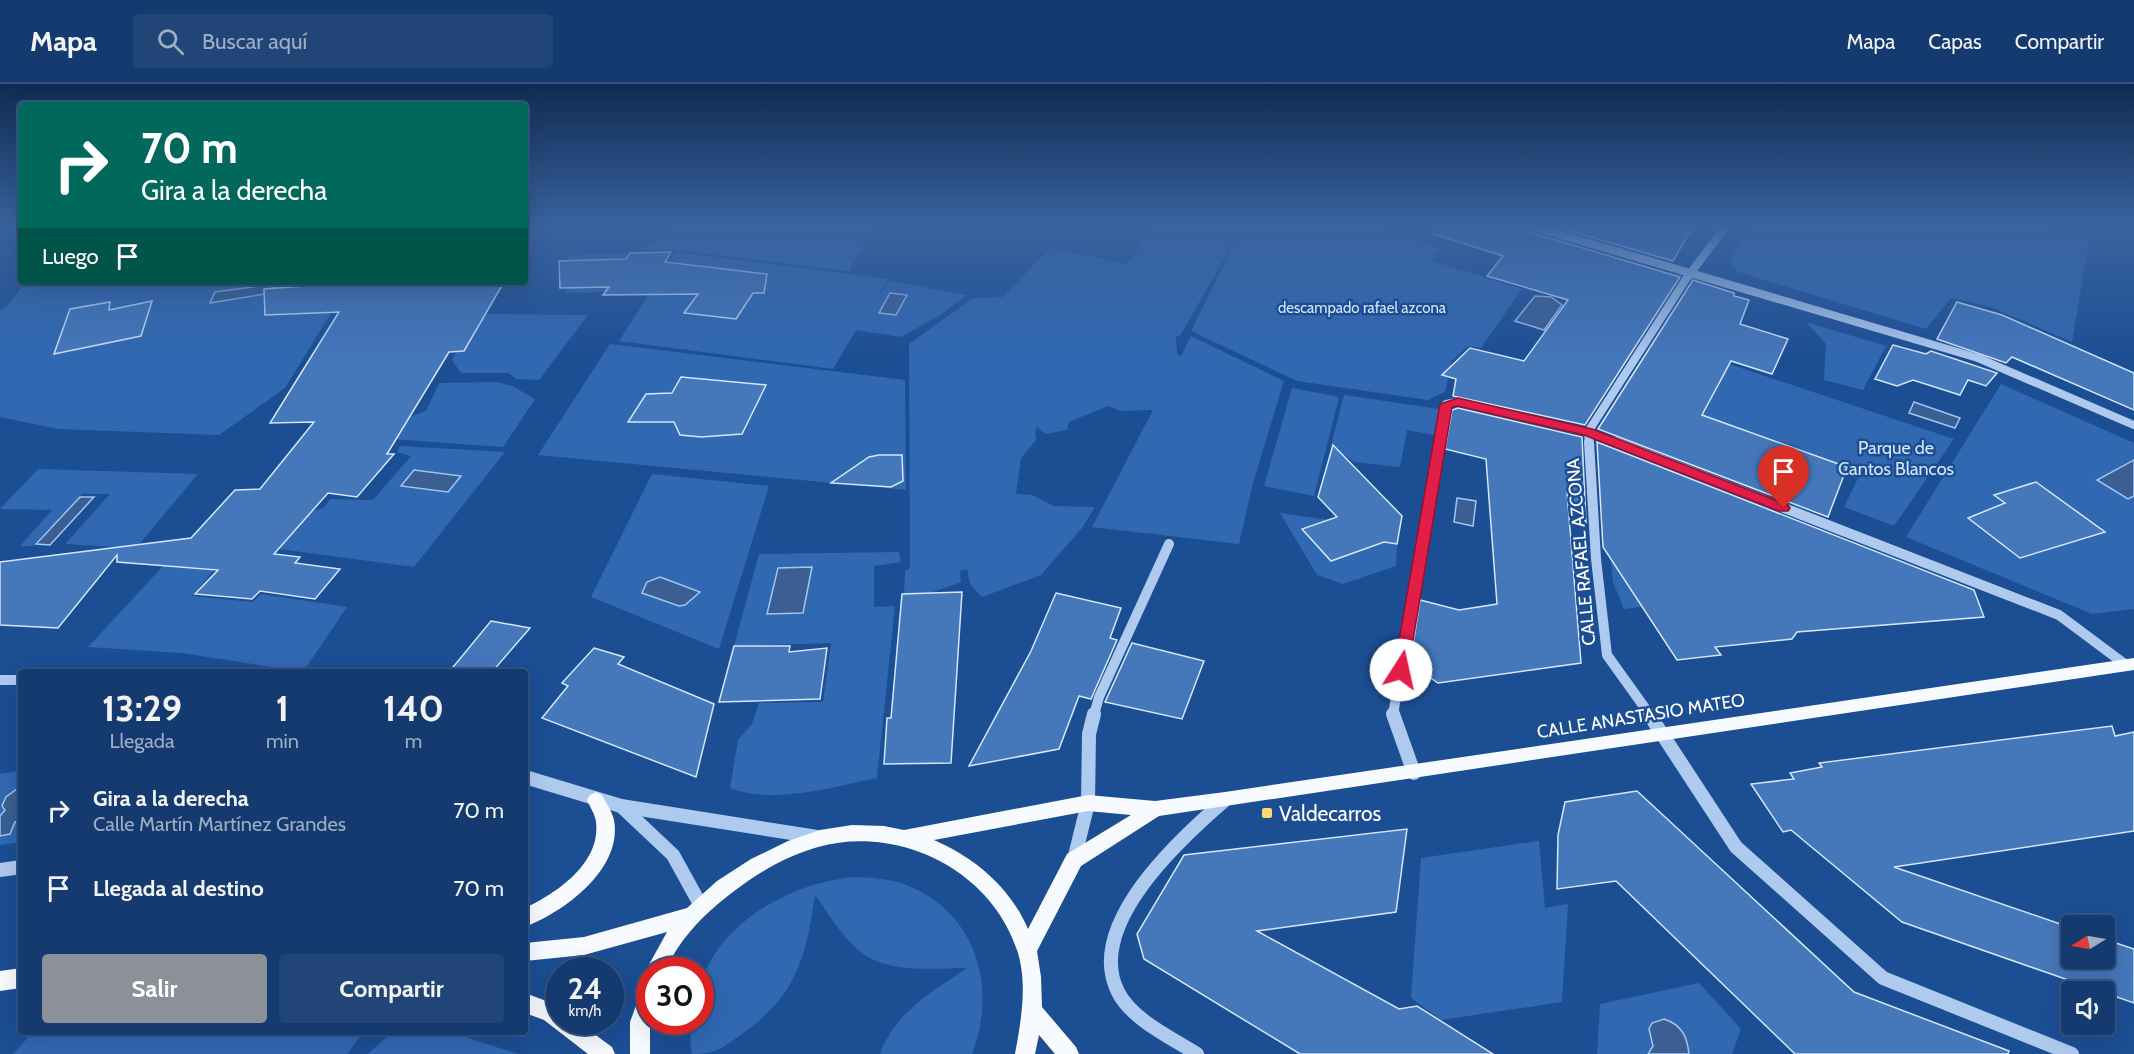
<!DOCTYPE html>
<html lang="es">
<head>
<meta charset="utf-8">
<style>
  :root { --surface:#153a6f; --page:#224577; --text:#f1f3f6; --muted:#9dadc3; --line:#345482; --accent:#8c9099 }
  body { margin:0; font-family:Cabin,sans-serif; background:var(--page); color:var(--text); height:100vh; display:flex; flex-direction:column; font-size:22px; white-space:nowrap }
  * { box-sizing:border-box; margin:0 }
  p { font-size:20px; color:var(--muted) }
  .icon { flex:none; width:33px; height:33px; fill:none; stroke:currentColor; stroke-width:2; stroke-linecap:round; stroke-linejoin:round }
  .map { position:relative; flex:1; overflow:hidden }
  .sheet { position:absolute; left:18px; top:585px; width:510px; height:366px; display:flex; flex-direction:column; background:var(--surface); border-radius:6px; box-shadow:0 6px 24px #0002,0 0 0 2px var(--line) }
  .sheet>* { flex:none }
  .guide { position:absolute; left:18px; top:18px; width:510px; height:183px; border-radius:6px; box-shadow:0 6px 24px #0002,0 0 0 2px var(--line); background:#00695c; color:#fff; overflow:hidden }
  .needle { width:39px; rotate:259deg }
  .controls { position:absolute; left:2061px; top:831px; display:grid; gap:12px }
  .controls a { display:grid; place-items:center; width:54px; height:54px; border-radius:6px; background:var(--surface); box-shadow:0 6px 24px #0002,0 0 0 2px var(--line); font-size:30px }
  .speed { position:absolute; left:546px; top:873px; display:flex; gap:12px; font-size:30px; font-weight:700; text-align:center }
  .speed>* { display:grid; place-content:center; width:78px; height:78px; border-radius:50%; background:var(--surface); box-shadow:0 6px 24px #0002,0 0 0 2px var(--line); line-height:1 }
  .speed small { font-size:15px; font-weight:400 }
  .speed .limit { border:9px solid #d22; background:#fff; color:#111 }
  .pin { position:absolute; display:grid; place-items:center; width:51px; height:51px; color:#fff; margin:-62px -26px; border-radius:50% 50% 50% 0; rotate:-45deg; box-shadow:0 0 6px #0007 }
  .pin .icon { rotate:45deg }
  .me { position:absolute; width:66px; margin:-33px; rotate:10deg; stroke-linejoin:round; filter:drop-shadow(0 0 4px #0008) }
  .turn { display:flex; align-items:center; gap:21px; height:126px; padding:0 24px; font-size:27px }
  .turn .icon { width:78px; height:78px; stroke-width:2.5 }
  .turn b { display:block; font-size:42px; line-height:51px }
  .then { display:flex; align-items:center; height:57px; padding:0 24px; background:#0003; gap:12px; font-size:22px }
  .eta { display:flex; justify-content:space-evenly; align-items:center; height:102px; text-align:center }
  .eta b { font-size:36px; font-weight:800; line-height:42px }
  .button { display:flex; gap:12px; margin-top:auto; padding:12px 24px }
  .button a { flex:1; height:69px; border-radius:6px; background:var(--accent); color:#fff; font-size:24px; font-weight:800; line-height:69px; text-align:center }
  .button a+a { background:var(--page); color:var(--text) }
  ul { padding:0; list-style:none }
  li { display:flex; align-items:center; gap:18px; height:78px; padding:0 24px }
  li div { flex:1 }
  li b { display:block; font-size:22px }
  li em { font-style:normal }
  header { display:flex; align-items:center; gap:36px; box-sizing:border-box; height:84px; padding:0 30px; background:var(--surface); border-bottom:2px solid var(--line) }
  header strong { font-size:28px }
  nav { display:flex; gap:33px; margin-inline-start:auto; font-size:21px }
  .search { width:420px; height:54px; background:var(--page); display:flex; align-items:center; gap:15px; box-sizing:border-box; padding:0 21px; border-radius:6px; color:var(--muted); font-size:22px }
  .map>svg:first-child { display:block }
  .green { fill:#3068b2 }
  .water { fill:#3b5f92; stroke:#a2c5f1; stroke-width:1.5 }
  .building { fill:#4577bb; stroke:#d5e5fb; stroke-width:1.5 }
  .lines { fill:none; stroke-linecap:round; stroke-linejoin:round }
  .minor-far2 { stroke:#afcaef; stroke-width:8 }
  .minor-far1 { stroke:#afcaef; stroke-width:10 }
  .minor { stroke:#afcaef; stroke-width:14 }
  .major { fill:#f7faff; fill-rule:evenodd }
  .route { fill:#e11d48; stroke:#92132f; stroke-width:1.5 }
  .poi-dot { fill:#ffd86d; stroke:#1c4e94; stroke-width:2 }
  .labels { text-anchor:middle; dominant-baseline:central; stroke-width:5; stroke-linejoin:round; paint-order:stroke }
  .far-park-label { font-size:15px; fill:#d5e5fb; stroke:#1c4e94 }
  .park-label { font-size:18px; fill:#d5e5fb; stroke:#1c4e94 }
  .street-label { font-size:18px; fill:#fff; stroke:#1c4e94 }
  .near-poi-label { font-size:21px; fill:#fff; stroke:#1c4e94; text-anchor:start }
</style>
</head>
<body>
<header>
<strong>Mapa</strong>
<div class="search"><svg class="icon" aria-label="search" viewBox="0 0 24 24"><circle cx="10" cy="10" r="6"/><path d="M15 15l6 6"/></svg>Buscar aquí</div>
<nav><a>Mapa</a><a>Capas</a><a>Compartir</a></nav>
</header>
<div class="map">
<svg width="2134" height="970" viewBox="0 0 2134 970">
  <rect width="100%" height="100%" fill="#1c4e94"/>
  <g class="green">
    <polygon points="673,142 875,142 849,187 677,166 639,165 655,158"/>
    <polygon points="1156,142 1378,142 1440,164 1432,177 1522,205 1481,264 1468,262 1451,278 1445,308 1428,316 1297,297 1191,247 1243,142 1180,252 1176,252 1177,270 1181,272 1191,252 1284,297 1253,399 1239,460 1092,443 1153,326 1121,327 1108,322 1069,338 1067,346 1045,350 1037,343 1035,348 1036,356 1021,374 1016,410 1032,411 1054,422 1095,423 1082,444 1041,491 982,513 970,500 967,485 960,487 961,498 930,509 904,510 905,487 910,484 909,260 973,214 1003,213 1050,164 1127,180"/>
    <polygon points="1748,142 2041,142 2089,157 2072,258 1991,223 1951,214 1926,245 1738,188 1731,181 1732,172"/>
    <polygon points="676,168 888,195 872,221 889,197 967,211 940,231 901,253 856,246 833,285 619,257"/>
    <polygon points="630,169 605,208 565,209 574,190 562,190 570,171"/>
    <polygon points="26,198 350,198 285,304 219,351 58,345 0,333 0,226 8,221"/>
    <polygon points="477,230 588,231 539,296 517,295 508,289 461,289 452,276"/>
    <polygon points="1806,238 1886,262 1863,306 1824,296 1826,260"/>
    <polygon points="610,260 905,296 906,406 538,371"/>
    <polygon points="1729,280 1954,355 1894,442 1844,423 1861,388 1702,331"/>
    <polygon points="497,298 512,302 535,315 503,363 377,354 409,333 426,327 439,299"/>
    <polygon points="2001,300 2134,359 2134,525 2092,530 1906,453"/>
    <polygon points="1292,304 1339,313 1314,412 1264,402"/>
    <polygon points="1344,311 1439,325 1434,351 1407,346 1400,383 1354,378 1331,362"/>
    <polygon points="400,362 505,368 414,483 279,465 308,428 323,424 331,415 373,416 411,372 397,368"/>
    <polygon points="38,385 198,390 136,464 65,460 110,410 82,410 33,462 20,462 52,426 0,425"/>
    <polygon points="652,390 769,402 719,565 591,513"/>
    <polygon points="1280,429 1330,436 1302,445 1331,477 1384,458 1397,460 1396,482 1343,500 1317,491"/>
    <path d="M 899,468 L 901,478 L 874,482 L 874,523 L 895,522 L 877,694 C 832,703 775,721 730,704 L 738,656 L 752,640 L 759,619 L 823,618 L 831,559 L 734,562 L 759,470 Z"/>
    <polygon points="1611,477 1676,492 1694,517 1624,525 1613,498"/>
    <polygon points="163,482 214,486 192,512 253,518 261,510 347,523 303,588 182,569 88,563"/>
    <polygon points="21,684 21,758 0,761 0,690 19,687"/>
    <polygon points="1539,757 1545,824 1568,820 1562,918 1441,936 1411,914 1421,774"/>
    <path d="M 856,793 C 875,794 894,795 911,803 C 978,832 997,905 972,970 L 880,970 C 895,928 932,908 967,884 C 934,884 891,890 862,869 C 842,854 829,830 815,811 C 806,873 797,911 742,950 C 722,964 717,970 692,970 L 690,958 L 693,938 L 700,938 C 700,926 698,911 701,900 C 719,837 795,797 856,793 Z"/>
    <polygon points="1699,899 1741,945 1732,970 1597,970 1600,920"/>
    <polygon points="33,948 364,948 347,970 13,970"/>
    <polygon points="392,948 450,948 518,970 368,970"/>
  </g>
  <g class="water">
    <polygon points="275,200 271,209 210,219 215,208"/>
    <polygon points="890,209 907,211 896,231 879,229"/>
    <polygon points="1535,212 1551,213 1562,221 1544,246 1515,237"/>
    <polygon points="1914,318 1960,334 1955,344 1909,329"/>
    <polygon points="2134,376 2134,412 2128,415 2097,396"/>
    <polygon points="414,386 461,392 448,408 401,402"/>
    <polygon points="80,413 94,413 50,461 36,460"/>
    <polygon points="1457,414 1476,417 1473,442 1454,438"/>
    <polygon points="812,483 803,529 767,530 778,484"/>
    <polygon points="660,493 700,508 685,521 679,522 642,509 647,498"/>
    <polygon points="21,702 21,737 15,738 10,750 0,752 0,732 5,726 2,722 6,713"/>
    <path d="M 1664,935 C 1682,941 1687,952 1689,970 L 1648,970 L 1653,962 L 1649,945 L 1652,939 Z"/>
  </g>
  <g class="building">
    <polygon points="1434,142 1525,142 1529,148 1680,193 1585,341 1453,312 1456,295 1442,291 1470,264 1524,277 1568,216 1487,192 1503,172 1433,150"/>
    <polygon points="1552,142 1693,142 1673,177"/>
    <polygon points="671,168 665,178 767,190 764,209 753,209 736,235 684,229 698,210 603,211 609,203 560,204 559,177 626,175 630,169"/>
    <polygon points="1693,196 1734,209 1734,212 1749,216 1740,240 1788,255 1772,290 1731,277 1702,331 1847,383 1828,433 1598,345"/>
    <polygon points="359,198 504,198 464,267 449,268 387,370 394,370 357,413 328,409 274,470 300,473 295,479 340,485 315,515 260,507 252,515 195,510 218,486 117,478 117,471 58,544 0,541 0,478 191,454 235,406 260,405 314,338 270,339 339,228 265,231 264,205"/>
    <polygon points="152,217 141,252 54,270 70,225 110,218 109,226"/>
    <polygon points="1957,218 2002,231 2134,289 2134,326 2012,273 2006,279 1937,255"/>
    <polygon points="1893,261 1926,270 1931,267 1997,289 1986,302 1968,296 1960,311 1913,296 1897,302 1875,295"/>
    <polygon points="681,293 766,301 742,350 701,353 680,351 674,338 628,338 646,310 672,309"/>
    <polygon points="1458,324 1582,353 1586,438 1567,408 1581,579 1438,599 1410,580 1420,516 1459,526 1497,520 1486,375 1445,365 1452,326"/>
    <polygon points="1597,358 1974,506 1984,533 1797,548 1792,555 1715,563 1721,571 1677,576 1603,463"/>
    <polygon points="1333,361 1402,432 1397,460 1384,458 1331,477 1302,445 1337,433 1318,413"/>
    <polygon points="879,371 902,371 903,397 891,403 831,399 869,373"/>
    <polygon points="2036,398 2105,448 2020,474 1968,434 2005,419 1994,411"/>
    <polygon points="962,508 951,679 884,680 887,634 891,634 902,510"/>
    <polygon points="1056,509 1121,524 1110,554 1117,556 1091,615 1079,612 1059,665 969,682 1031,567"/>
    <polygon points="491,537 530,544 492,588 449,588"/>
    <polygon points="1132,559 1204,577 1182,635 1105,618"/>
    <polygon points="734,562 790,562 789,568 827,564 820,615 719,618"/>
    <polygon points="594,564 624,573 618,580 714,620 696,693 542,634 568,602 562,599"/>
    <polygon points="2112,642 2115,652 2134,648 2134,747 1894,783 2072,844 2072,874 2104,874 2104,855 2134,865 2134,919 1902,838 1791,746 1783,748 1751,700 1794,695 1790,689 1822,683 1819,679"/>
    <polygon points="1637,707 1854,908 2009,967 2008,970 1795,970 1616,797 1557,805 1558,751 1565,718"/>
    <polygon points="1407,745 1396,828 1257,847 1399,925 1417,922 1493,970 1300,970 1144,875 1137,850 1184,771"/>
  </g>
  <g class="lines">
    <g class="minor-far2">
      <polyline points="1531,142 1978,274 2134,341"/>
      <polyline points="1439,360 1446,320 1458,318 1588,348 1619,360"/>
      <polyline points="1589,360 1588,348 1686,195 1726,142"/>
    </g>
    <g class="minor-far1">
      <polyline points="1589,358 1596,475 1607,571 1650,631"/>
      <polyline points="1615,358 2059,531 2126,581"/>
      <polyline points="0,596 21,596"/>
      <polyline points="1094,631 1099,613 1169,460"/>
      <polyline points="1393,631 1439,358"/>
    </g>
    <g class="minor">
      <polyline points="1393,630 1414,689"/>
      <polyline points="1649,630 1736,763 1883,894 2072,970"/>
      <polyline points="525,693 621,722 817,753"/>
      <polyline points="621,722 673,771 700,820"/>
      <polyline points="1074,776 1088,719 1089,650 1094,630"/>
      <polyline points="0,786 21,783"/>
      <path d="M 1197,970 C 1172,954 1132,936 1118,908 C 1084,841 1181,754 1225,716"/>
    </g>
    <g class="major">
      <path d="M 2134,574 L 2134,586 L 1159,732 L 1081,782 L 1037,867 L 1041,893 L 1042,923 L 1076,963 L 1079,970 L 1055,970 L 1039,951 L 1035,970 L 1015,970 C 1021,937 1028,899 1017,866 C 990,785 898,741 818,763 C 789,771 761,787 737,805 C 708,826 680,853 666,886 L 650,886 L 650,893 L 646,886 L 667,848 L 584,871 L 525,877 L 525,859 L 584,853 L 687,824 L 717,797 L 751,775 L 788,757 L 820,746 L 852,741 L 884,742 L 904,746 L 1088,711 L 1155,717 L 1225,708 ZM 1088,727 L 1131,731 L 1067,770 L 1028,845 C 1010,803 975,774 934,756 Z"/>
      <path d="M 596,708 L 602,711 C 606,719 612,727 614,736 C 623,785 564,828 525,843 L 525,824 C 557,809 601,779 596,738 C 595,730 590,723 587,716 L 590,711 Z"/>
      <polygon points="21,884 21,904 0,907 0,887"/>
      <polygon points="650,899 650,970 630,970 630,938 643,902"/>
      <polygon points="525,909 557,921 560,922 560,938 578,938 612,963 615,970 588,970 544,936 525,929"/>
    </g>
  </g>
  <linearGradient id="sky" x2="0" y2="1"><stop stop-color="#0f2b51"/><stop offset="0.51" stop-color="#3a639f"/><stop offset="1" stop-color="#3a639f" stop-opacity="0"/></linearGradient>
  <rect width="2134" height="277" fill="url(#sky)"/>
  <polygon class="route" points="1458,314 1592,345 1788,421 1790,424 1788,427 1779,427 1584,351 1458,322 1452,323 1408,586 1401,592 1396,591 1394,586 1440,320"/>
  <rect class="poi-dot" x="1261" y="723" width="12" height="12" rx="3"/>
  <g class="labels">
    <g class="far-park-label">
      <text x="1362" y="224">descampado rafael azcona</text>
    </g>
    <g class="park-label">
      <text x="1896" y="364">Parque de<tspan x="1896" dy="21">Cantos Blancos</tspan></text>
    </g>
    <g class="street-label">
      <text transform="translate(1581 468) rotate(-95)">CALLE RAFAEL AZCONA</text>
      <text transform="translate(1641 632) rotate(-9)">CALLE ANASTASIO MATEO</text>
    </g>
    <g class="near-poi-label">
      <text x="1279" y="729">Valdecarros</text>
    </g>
  </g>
</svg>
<div class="controls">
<a><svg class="needle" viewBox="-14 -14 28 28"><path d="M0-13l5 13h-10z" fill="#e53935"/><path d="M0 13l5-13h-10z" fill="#9dadc3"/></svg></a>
<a><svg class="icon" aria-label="sound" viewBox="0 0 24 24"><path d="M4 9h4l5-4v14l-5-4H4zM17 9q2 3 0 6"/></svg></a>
</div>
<div class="speed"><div>24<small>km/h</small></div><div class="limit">30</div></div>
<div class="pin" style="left:1784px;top:424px;background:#d93025"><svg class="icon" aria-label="arrive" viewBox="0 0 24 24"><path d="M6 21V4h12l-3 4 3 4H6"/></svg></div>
<svg class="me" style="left:1401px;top:586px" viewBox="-20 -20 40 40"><circle r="19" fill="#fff"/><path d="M0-13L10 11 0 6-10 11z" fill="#e11d48"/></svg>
<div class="guide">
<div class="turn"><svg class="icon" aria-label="right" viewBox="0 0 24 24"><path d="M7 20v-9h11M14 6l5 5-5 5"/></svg><div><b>70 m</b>Gira a la derecha</div></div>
<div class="then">Luego<svg class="icon" aria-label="arrive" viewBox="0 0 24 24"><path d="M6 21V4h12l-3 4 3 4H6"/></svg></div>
</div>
<section class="sheet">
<div class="eta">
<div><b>13:29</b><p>Llegada</p></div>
<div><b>1</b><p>min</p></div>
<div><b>140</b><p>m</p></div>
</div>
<ul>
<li><svg class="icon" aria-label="right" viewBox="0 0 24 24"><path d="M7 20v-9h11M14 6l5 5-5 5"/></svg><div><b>Gira a la derecha</b><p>Calle Martín Martínez Grandes</p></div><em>70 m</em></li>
<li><svg class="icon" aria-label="arrive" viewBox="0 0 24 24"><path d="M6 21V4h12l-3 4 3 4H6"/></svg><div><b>Llegada al destino</b></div><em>70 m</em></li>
</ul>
<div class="button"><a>Salir</a><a>Compartir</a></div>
</section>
</div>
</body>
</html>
